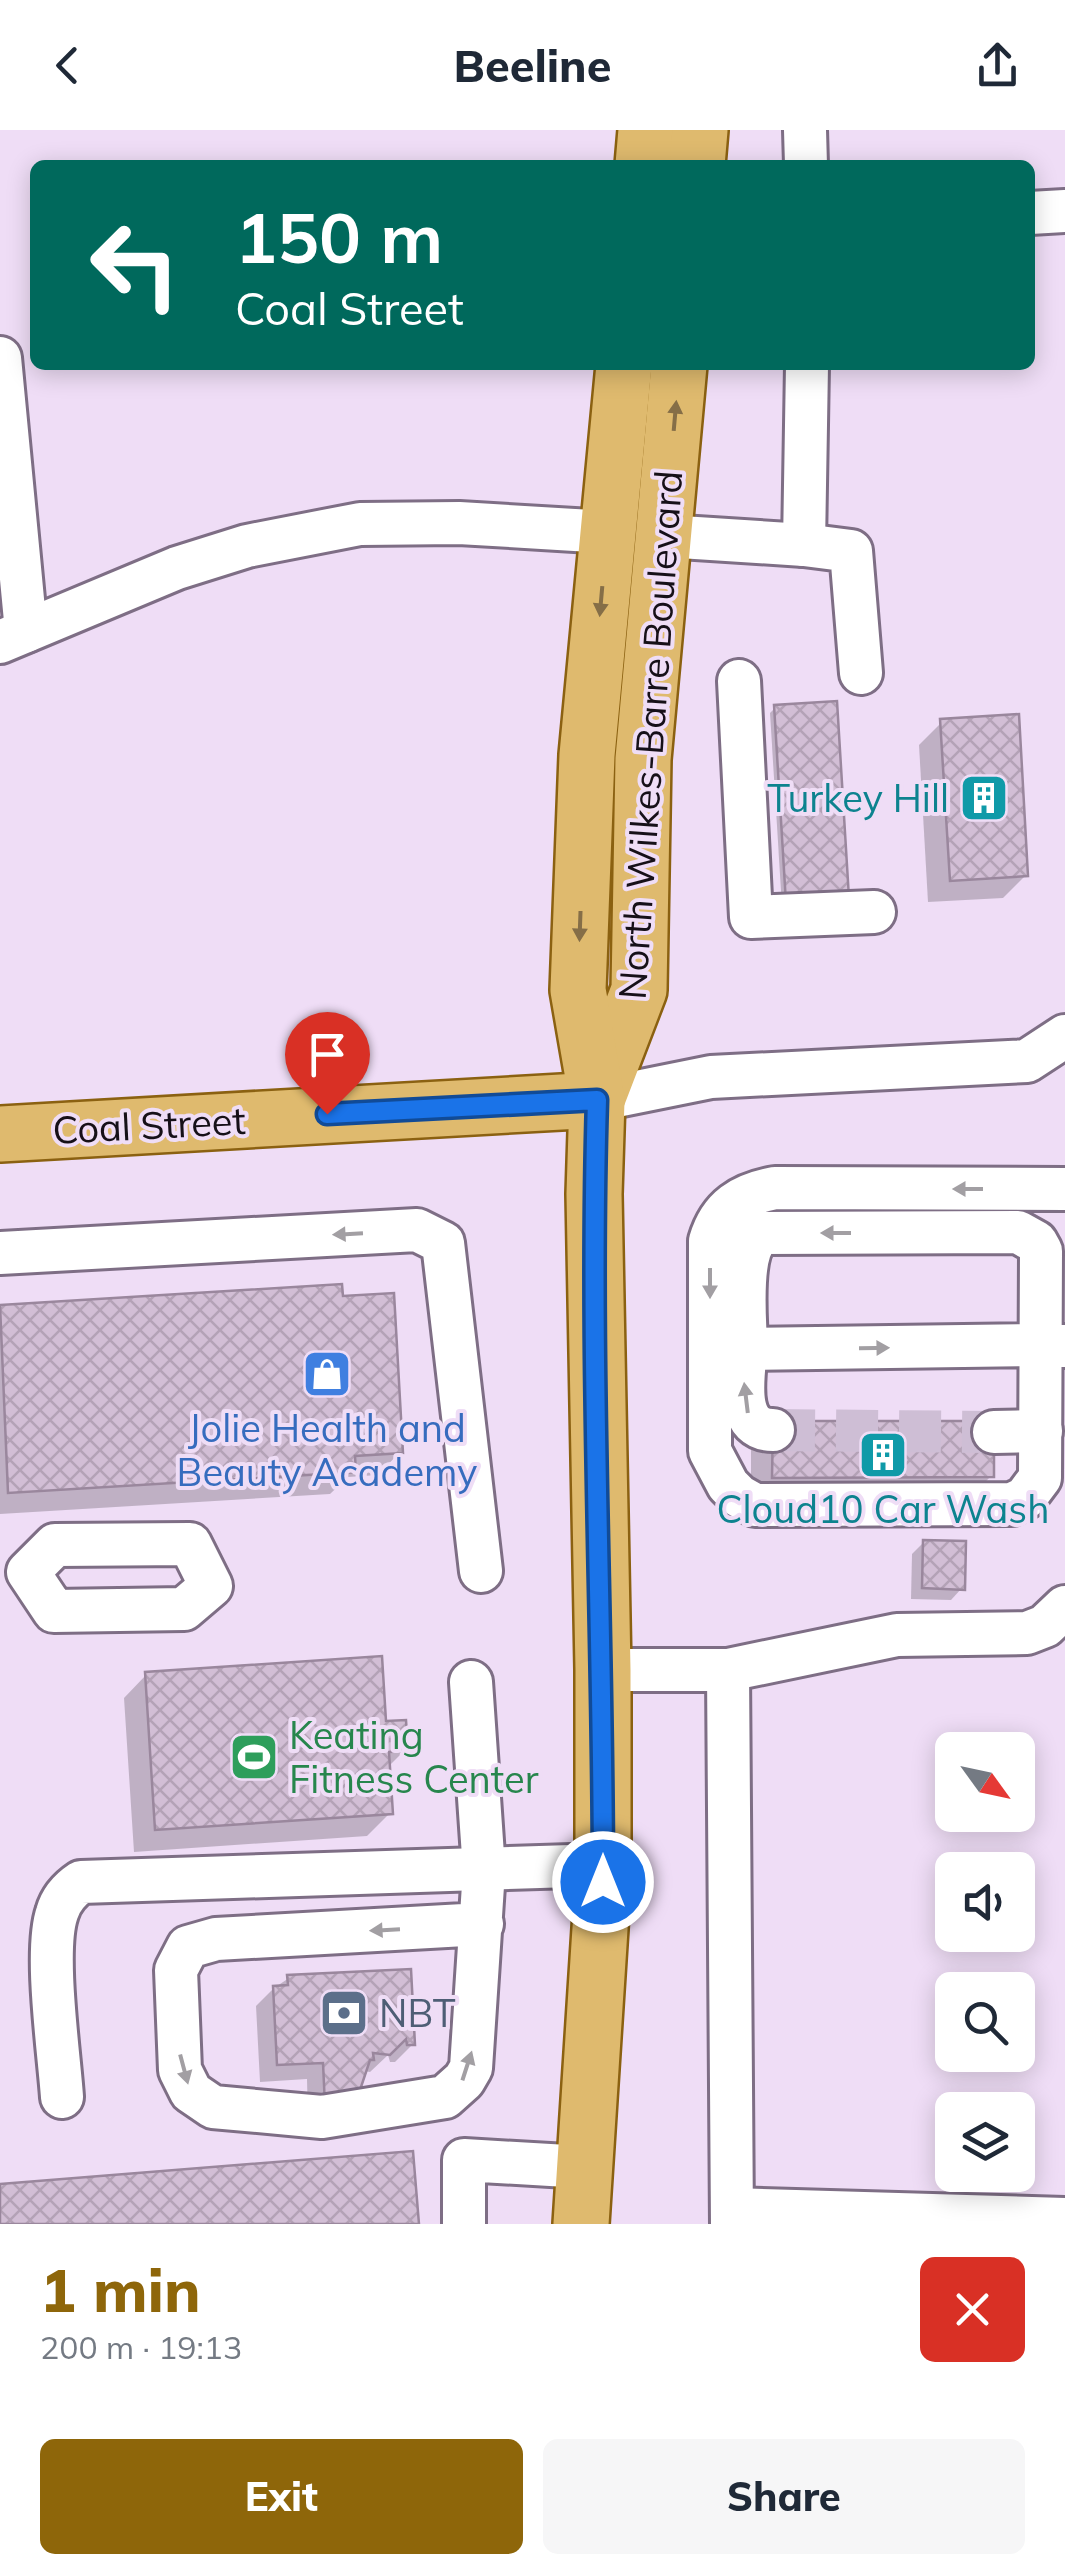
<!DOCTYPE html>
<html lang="en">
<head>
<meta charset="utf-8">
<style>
  :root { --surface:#fff; --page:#f6f6f7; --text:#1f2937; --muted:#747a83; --accent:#8e660a }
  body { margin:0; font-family:Mulish,sans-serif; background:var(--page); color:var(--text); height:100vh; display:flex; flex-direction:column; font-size:38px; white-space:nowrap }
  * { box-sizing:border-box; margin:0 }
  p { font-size:32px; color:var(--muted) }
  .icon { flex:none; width:55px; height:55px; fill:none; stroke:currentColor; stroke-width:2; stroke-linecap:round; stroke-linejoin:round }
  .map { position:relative; height:2094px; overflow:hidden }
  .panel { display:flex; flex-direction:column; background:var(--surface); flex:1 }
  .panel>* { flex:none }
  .guide { position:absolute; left:30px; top:30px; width:1005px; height:210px; border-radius:15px; box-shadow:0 5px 25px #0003; background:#00695c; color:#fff; overflow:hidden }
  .needle { width:65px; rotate:123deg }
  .controls { position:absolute; left:935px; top:1602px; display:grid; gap:20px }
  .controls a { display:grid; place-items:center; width:100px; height:100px; border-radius:15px; background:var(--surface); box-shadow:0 5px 25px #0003; font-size:50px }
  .pin { position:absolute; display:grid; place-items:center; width:85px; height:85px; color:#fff; margin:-102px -42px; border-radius:50% 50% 50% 0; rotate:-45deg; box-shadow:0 0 10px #0007 }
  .pin .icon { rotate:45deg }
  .me { position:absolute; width:110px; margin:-55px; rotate:0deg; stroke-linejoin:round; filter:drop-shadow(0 0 8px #0008) }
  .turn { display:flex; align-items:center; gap:35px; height:210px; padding:0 40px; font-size:45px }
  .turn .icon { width:130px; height:130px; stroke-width:2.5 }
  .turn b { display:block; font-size:70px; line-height:85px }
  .round { display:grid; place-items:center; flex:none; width:105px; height:105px; border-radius:15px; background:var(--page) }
  .head { display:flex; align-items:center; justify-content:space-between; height:170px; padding:0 40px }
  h1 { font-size:60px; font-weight:800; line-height:75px; color:var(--accent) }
  .primary-button { display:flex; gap:20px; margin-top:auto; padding:20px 40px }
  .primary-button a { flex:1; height:115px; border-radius:15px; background:var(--accent); color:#fff; font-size:40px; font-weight:800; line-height:115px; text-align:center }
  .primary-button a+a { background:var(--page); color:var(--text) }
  header { display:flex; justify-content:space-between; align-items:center; height:130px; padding:0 40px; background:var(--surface); font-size:45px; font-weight:800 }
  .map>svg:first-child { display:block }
  .shadow { fill:#0003 }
  .building { fill:url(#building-cross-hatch); stroke:#9a879d; stroke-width:2.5 }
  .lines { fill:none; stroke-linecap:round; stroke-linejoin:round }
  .minor-tunnel { stroke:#cebed5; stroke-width:42; stroke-dasharray:42 21; stroke-linecap:butt }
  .minor-casing { stroke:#7e6e85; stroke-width:48 }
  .major-casing { stroke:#8b6111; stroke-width:60 }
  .minor { stroke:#fff; stroke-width:42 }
  .major { stroke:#dfba6e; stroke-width:55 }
  .oneway { fill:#856e47 }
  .oneway2 { fill:#a29fa3 }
  .route-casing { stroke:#114b97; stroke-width:25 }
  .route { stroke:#1a73e8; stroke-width:18 }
  .labels { text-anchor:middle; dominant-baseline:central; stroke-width:8; stroke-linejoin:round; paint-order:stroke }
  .street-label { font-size:38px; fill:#161018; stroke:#efddf6 }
  .culture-label { font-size:38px; fill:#0d838f; stroke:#efddf6; text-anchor:end }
  .shop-label { font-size:38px; fill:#366cbe; stroke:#efddf6 }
  .leisure-label { font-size:38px; fill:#27864d; stroke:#efddf6; text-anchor:start }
  .service-label { font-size:38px; fill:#4e5e75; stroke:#efddf6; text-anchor:start }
</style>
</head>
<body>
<header><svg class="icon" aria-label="back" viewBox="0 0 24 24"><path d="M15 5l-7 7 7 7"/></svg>Beeline<svg class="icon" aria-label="share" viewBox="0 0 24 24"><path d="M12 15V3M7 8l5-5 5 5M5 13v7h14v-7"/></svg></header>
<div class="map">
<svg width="1065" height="2094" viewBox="0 0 1065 2094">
  <defs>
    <pattern id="building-cross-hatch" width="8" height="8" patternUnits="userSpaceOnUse" patternTransform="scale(2.5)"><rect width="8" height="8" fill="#d2bed5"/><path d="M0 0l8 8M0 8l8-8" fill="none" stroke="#b4a2b6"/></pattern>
  </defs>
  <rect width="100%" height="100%" fill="#efddf6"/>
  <g class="shadow">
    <polygon points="775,578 842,773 782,777 770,583"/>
    <polygon points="942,592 1026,745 1003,768 928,772 919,615"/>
    <polygon points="340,1157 341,1169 400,1322 378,1345 348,1347 330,1364 0,1384 0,1177"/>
    <polygon points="774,1294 991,1346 969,1369 751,1369 751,1316"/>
    <polygon points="924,1412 962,1458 951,1470 911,1469 912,1424"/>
    <polygon points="146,1545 384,1594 405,1620 387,1638 390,1683 367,1706 134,1722 124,1568"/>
    <polygon points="409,1841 413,1914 395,1932 390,1932 388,1925 370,1942 364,1941 308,1993 307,1949 260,1952 256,1876 274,1858 289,1848"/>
  </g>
  <g class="building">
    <polygon points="837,571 849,768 786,773 774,575"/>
    <polygon points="1019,584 1028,746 950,751 940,589"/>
    <polygon points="342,1154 343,1166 394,1163 403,1323 355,1326 356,1342 8,1363 0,1175"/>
    <polygon points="773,1291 994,1291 994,1347 772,1348"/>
    <polygon points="923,1410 966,1411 965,1460 922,1458"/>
    <polygon points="382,1526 386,1591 406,1590 408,1621 389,1622 393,1684 155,1700 145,1542"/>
    <polygon points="411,1839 415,1915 407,1915 406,1909 390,1925 373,1923 374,1930 370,1930 355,1975 325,1976 323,1933 277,1935 273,1856 288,1855 287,1845"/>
    <polygon points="413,2021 419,2094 0,2094 0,2054"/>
  </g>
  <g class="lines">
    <polyline class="minor-tunnel" points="773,1300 994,1302"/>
    <g class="minor-casing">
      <g id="minor">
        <polyline points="805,0 806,35"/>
        <polyline points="1030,83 1065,81"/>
        <polyline points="0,228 26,501"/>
        <polyline points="665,406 804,415 851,421 861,543"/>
        <polyline points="804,415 807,235"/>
        <polyline points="0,512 177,438 247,416 360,394 459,393 608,402"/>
        <polyline points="739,551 751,787 874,782"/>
        <polyline points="597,970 711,947 1027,931 1065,906"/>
        <path d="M 1065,1059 L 775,1058 C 742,1064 720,1077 710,1111 L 710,1321 L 728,1355 L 739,1366 L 755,1375 L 1012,1374 L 1025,1368 L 1040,1348 L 1041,1121 L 1036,1112 L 1018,1102 L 761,1103 C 737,1123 746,1189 746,1219 L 1041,1215 L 1065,1216"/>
        <polyline points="0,1123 417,1100 443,1113 481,1441"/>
        <path d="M 746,1219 C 744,1245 733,1300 773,1300"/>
        <polyline points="994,1302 1041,1301"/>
        <polygon points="190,1414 211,1456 184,1479 54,1481 28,1442 55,1415"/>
        <polyline points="603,1540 728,1540 732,2094"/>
        <polyline points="728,1540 897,1505 1027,1503 1045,1496 1065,1477"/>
        <polyline points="471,1552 484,1740 471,1938 464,1950 445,1967 322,1987 213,1977 191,1962 180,1940 176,1840 188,1817 216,1809 482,1794"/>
        <path d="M 62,1967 C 59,1923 44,1821 57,1783 C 61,1769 69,1760 81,1752 L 603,1735"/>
        <polyline points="732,2079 1065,2089"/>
        <polyline points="464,2094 464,2030 584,2037"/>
      </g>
    </g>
    <g class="major-casing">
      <g id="major">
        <polyline points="643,35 646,0"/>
        <polyline points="697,35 700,0"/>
        <polyline points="598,967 639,860 643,629 679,235"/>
        <polyline points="0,1004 597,970"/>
        <polyline points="581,2094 603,1752 603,1540 594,1064 597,970 578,860 587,625 624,235"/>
      </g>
    </g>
    <use href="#minor" class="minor"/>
    <use href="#major" class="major"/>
  </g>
  <defs><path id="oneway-solid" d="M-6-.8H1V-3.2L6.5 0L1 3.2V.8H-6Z" transform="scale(2.5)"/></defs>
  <g class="oneway">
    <use href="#oneway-solid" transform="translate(675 286) rotate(-85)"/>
    <use href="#oneway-solid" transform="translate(601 471) rotate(95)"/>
    <use href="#oneway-solid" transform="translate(580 796) rotate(92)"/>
  </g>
  <g class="oneway2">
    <use href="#oneway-solid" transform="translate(968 1059) rotate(-180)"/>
    <use href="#oneway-solid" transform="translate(836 1103) rotate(180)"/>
    <use href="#oneway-solid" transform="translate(348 1104) rotate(177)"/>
    <use href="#oneway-solid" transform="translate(710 1153) rotate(90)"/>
    <use href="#oneway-solid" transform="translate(874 1218) rotate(-1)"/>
    <use href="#oneway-solid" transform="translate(746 1268) rotate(-97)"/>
    <use href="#oneway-solid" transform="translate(385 1800) rotate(177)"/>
    <use href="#oneway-solid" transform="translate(467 1936) rotate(-72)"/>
    <use href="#oneway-solid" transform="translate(184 1939) rotate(75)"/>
  </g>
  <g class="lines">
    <g class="route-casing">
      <path id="route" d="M 327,984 L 597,970 C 589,1230 603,1491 603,1752"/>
    </g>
    <use href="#route" class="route"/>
  </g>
  <defs>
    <g id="building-square" transform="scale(2.5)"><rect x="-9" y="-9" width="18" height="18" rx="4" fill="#0f9aa8" stroke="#efddf6"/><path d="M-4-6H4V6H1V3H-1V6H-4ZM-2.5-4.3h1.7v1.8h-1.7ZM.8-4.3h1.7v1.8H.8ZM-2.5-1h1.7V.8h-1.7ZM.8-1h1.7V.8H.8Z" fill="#fff"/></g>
    <g id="shop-square" transform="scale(2.5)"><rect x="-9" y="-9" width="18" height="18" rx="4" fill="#3f7fe0" stroke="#efddf6"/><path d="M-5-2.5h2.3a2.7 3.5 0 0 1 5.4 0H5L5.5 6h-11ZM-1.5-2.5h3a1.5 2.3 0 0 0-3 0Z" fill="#fff"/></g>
    <g id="stadium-square" transform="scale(2.5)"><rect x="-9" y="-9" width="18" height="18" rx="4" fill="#2e9e5b" stroke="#efddf6"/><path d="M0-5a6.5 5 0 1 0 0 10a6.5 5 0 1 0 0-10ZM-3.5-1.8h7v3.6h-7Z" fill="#fff"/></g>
    <g id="bank-square" transform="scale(2.5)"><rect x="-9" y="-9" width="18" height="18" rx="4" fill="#5c6f8a" stroke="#efddf6"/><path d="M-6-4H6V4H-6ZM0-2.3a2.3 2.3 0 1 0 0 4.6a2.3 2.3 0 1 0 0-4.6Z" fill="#fff"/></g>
  </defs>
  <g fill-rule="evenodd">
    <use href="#building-square" x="984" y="668"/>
    <use href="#shop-square" x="327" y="1244"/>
    <use href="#building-square" x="883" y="1325"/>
    <use href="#stadium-square" x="254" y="1627"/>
    <use href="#bank-square" x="344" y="1883"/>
  </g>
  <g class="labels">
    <g class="street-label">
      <text transform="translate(650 605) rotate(-86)">North Wilkes-Barre Boulevard</text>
      <text transform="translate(149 995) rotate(-3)">Coal Street</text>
    </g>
    <g class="culture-label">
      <text x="949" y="668">Turkey Hill</text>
      <text x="883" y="1379" text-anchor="middle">Cloud10 Car Wash</text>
    </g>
    <g class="shop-label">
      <text x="327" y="1298">Jolie Health and<tspan x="327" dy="44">Beauty Academy</tspan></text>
    </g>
    <g class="leisure-label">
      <text x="289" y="1605">Keating<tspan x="289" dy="44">Fitness Center</tspan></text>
    </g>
    <g class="service-label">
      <text x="379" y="1883">NBT</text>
    </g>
  </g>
</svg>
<div class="controls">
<a><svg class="needle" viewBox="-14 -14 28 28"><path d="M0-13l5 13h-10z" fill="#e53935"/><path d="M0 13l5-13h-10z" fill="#747a83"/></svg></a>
<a><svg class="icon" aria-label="sound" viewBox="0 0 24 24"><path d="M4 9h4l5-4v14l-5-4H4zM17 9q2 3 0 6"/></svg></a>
<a><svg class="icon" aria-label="search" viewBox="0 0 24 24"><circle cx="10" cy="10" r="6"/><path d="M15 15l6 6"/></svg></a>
<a><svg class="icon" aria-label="layers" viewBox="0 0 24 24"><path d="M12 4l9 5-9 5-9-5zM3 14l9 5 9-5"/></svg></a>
</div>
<div class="pin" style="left:327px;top:984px;background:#d93025"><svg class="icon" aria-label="arrive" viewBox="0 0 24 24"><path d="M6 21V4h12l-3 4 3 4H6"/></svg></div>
<svg class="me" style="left:603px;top:1752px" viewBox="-20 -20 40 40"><circle r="17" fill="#1a73e8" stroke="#fff" stroke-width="3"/><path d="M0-11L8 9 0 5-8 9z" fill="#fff"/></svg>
<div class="guide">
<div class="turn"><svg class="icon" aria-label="left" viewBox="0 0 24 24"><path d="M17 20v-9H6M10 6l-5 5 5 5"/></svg><div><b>150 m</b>Coal Street</div></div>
</div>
</div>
<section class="panel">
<div class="head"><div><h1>1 min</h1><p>200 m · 19:13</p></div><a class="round" style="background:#d93025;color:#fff"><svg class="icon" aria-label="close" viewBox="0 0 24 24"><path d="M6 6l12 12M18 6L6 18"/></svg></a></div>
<div class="primary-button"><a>Exit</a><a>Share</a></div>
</section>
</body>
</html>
